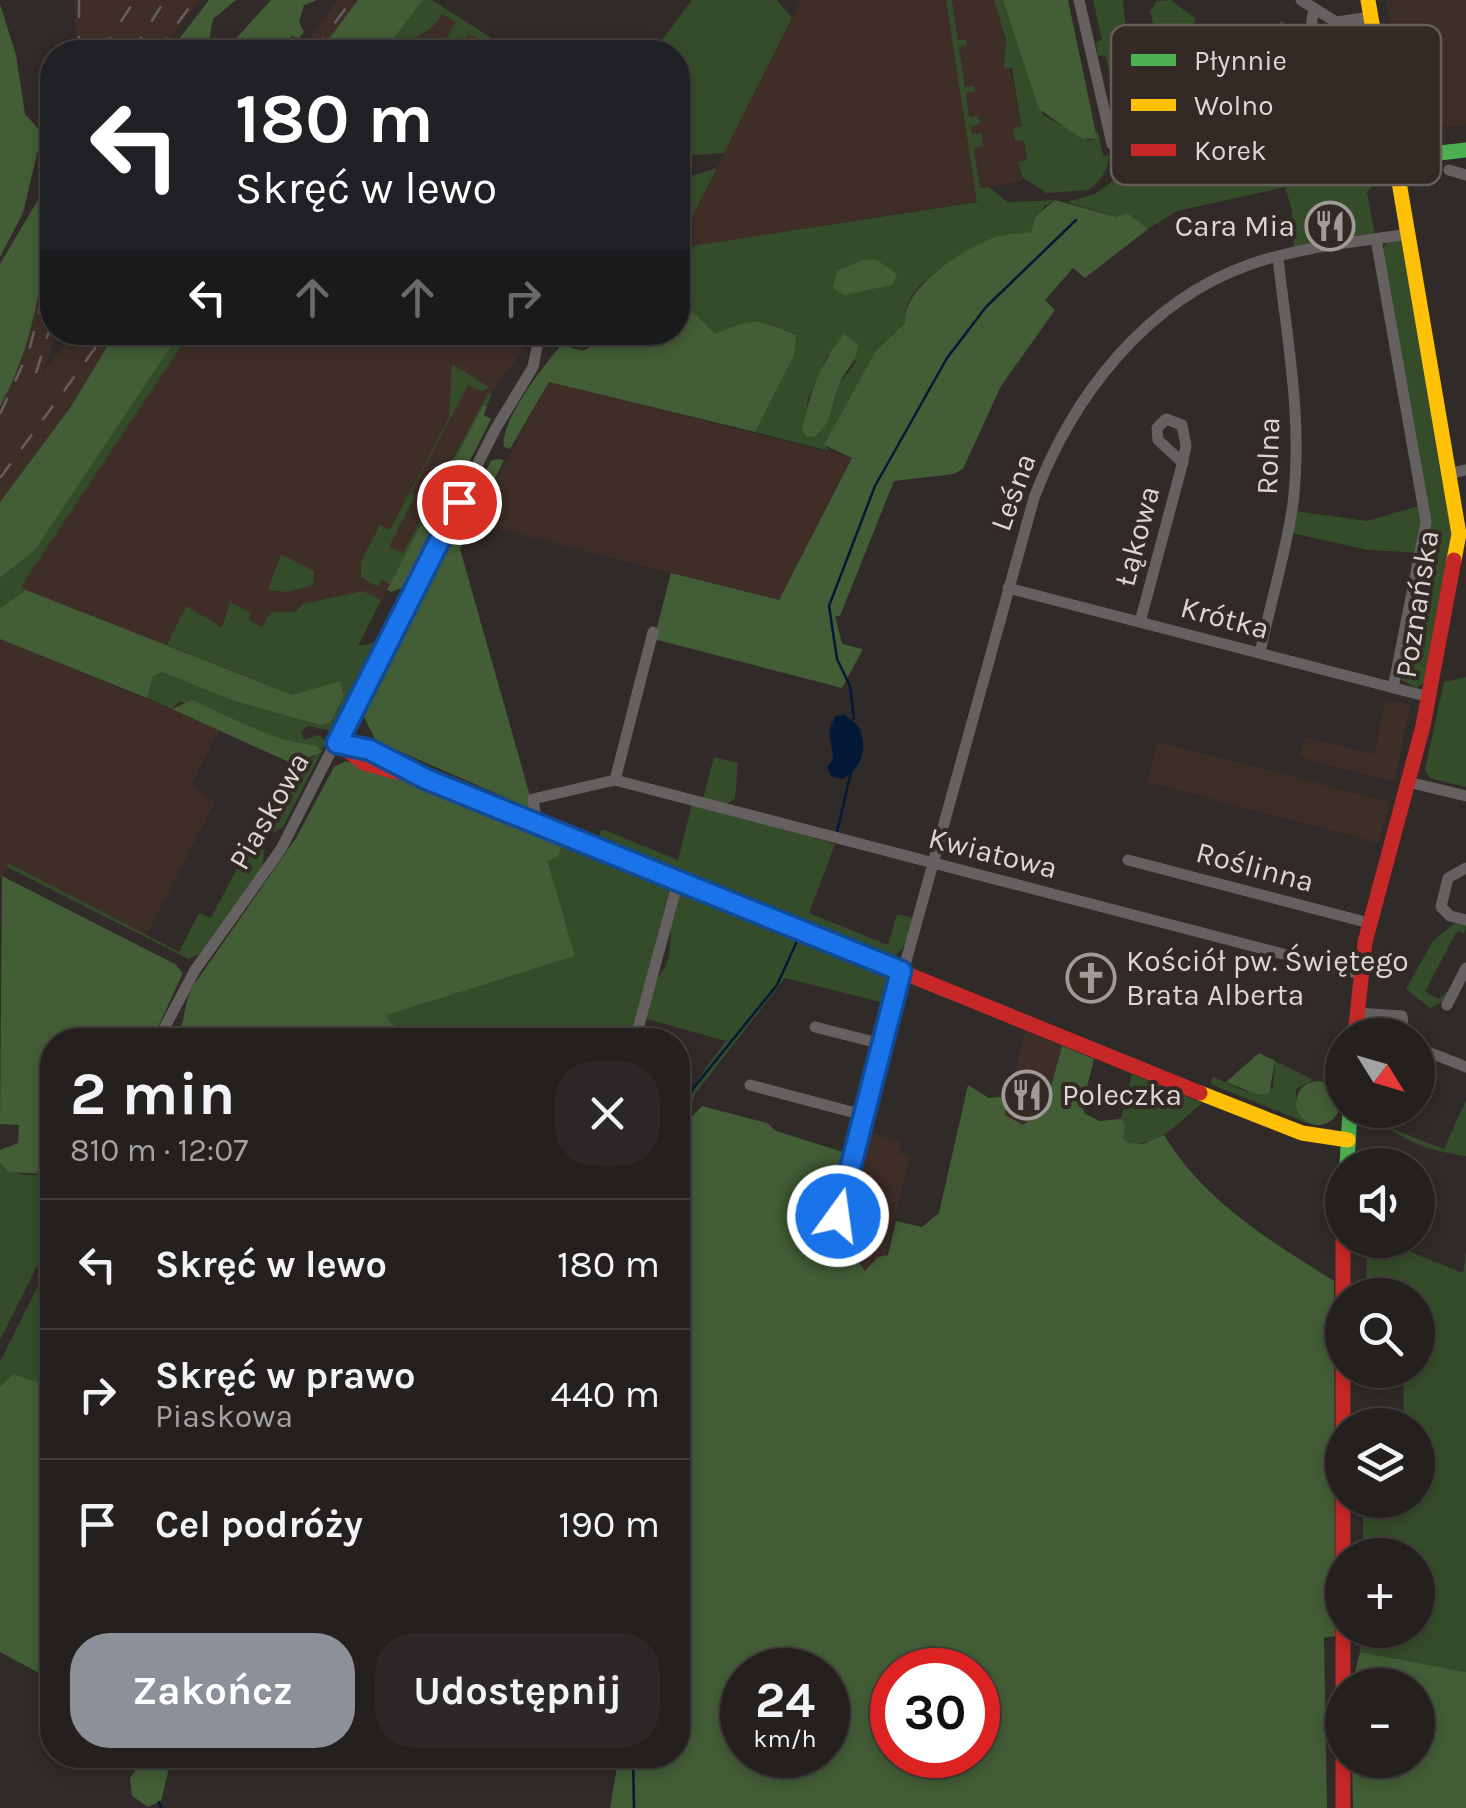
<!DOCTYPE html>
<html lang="pl">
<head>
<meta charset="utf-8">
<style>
  :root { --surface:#24201e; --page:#2c2827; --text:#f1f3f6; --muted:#a3a3a4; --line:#413e3c; --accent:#8c9099 }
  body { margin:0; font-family:Karla,sans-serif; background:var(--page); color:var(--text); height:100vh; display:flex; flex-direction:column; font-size:38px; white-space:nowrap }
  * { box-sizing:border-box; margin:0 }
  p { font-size:32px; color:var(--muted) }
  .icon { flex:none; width:55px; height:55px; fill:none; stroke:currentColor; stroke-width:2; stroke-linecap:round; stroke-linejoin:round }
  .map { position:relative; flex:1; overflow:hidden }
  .side { position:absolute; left:40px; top:1028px; width:650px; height:740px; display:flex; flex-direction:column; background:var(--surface); border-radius:40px; box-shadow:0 5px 15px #0003,0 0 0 2px var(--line) }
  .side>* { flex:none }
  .guide { position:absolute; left:40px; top:40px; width:650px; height:305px; border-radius:40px; box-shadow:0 5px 15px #0003,0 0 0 2px var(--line); background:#202124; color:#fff; overflow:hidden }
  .needle { width:65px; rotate:127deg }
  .fabs { position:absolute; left:1325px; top:1018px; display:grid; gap:20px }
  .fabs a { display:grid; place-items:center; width:110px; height:110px; border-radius:50%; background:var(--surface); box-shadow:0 5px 15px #0003,0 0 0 2px var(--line); font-size:50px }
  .speed { position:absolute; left:720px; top:1648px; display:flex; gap:20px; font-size:50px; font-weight:700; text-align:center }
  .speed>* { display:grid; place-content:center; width:130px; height:130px; border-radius:50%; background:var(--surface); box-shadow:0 5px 15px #0003,0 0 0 2px var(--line); line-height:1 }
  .speed small { font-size:25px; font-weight:400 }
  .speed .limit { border:15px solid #d22; background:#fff; color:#111 }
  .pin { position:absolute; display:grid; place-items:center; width:85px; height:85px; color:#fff; margin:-42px; border:5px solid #fff; border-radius:50%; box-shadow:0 2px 10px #0007 }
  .me { position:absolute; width:110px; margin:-55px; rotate:14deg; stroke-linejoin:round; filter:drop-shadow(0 0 8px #0008) }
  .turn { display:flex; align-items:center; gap:35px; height:210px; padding:0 30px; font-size:45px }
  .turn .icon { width:130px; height:130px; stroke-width:2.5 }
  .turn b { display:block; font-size:70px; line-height:85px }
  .lanes { display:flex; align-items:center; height:95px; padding:0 30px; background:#0003; justify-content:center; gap:50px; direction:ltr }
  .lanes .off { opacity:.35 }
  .round { display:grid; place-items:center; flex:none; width:105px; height:105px; border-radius:40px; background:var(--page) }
  .overview { display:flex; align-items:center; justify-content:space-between; height:170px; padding:0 30px }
  h1 { font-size:60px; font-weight:700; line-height:75px }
  .primary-button { display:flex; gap:20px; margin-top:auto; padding:20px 30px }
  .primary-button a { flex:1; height:115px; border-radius:40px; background:var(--accent); color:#fff; font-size:40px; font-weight:700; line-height:115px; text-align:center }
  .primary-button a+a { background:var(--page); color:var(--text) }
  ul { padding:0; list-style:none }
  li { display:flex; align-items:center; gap:30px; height:130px; padding:0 30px; border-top:2px solid var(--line) }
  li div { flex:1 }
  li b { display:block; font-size:38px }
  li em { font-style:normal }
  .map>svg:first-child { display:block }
  .built { fill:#3e2e28 }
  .industrial { fill:#3f2d28 }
  .green { fill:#354c2a; fill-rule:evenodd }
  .forest { fill:#435d37; fill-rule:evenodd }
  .water { fill:#041937 }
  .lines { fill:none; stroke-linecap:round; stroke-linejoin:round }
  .stream { stroke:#041937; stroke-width:2.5 }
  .street { stroke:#646160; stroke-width:11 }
  .fast { stroke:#4caf50; stroke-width:15 }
  .slow { stroke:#ffc107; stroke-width:15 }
  .jam { stroke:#c62828; stroke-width:15 }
  .rail { stroke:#63605f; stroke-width:2.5; stroke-dasharray:18 18; stroke-linecap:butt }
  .route-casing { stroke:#114b97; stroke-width:25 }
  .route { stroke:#1a73e8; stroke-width:18 }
  .labels { text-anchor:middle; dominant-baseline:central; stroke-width:8; stroke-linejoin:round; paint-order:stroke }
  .poi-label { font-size:30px; fill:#ddd6d4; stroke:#332925; text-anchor:start }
  .street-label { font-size:30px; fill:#ddd6d4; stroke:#332925 }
  .key { fill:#332925; stroke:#665d5a; stroke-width:2.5 }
  .key-label { font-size:28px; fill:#ddd6d4 }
</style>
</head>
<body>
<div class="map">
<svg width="1466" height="1808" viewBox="0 0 1466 1808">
  <rect width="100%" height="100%" fill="#302a28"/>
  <g class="built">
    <polygon points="338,0 358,0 319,52 299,52"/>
    <polygon points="1386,0 1466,0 1466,125 1416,129 1406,122"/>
    <polygon points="52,233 52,332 56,333 42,375 73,333 116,333 70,408 0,502 0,404 30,331"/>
    <polygon points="1386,700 1410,705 1395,782 1299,757 1305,737 1374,754"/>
    <polygon points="1158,742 1390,802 1379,843 1147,782"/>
    <polygon points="1025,1031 1062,1046 1002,1275 953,1315"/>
  </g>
  <g class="industrial">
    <polygon points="74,0 200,0 160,52 70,52 71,40 76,39"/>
    <polygon points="423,0 432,0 513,52 383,52"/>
    <polygon points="801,0 946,0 978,201 691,247 688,225"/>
    <polygon points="952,0 997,0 1027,160 1018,162 1022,181 980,189"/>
    <polygon points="180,333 534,335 489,396 340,681 293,695 12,585"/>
    <polygon points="549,382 852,458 779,600 473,522"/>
    <polygon points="0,639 220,729 191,785 215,802 146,936 9,863 0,880"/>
    <polygon points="863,1131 902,1142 899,1153 911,1156 852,1381 813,1324"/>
  </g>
  <g class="green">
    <path d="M 423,0 L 432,0 L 513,52 L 504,52 L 469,34 L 456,52 L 442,45 L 456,22 L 442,14 C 428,38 413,33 399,52 L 383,52 Z"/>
    <polygon points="692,0 777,0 792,18 724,153 678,156 678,52 653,52"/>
    <path d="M 946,0 L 952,0 L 958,40 L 966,40 L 967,45 L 959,47 L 965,87 L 974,86 L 975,91 L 966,93 L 969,117 L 978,116 L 980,124 L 971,126 L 972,134 L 981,133 L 983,146 L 974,148 L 980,188 L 989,187 L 1007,202 L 1055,200 L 1044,206 L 1031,232 C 994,237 899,275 905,323 L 875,352 L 825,445 L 829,451 L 755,432 L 794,356 L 796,335 C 761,317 749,320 715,334 L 678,299 L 678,180 L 717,168 L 688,225 L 692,246 L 977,202 ZM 828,354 L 857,361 L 802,431 L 808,399 Z"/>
    <path d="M 994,0 L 1003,0 L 1043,115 L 1090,141 L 1098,131 L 1103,156 L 1109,155 C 1108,170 1101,182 1088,190 L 1046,193 L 1022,177 L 1018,162 L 1027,160 L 1024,140 L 1015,141 L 1013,128 L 1021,126 L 1012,68 L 1004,69 L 1006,40 Z"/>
    <polygon points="1093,0 1123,0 1126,31 1132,32 1134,74 1110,75 1105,55 1098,56 1096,42 1102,40"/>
    <polygon points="1171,0 1196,19 1190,31 1157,42 1150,11 1157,1"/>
    <polygon points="1280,21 1284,22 1286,63 1293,64 1287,97 1280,97 1276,116 1256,116 1254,123 1189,109 1187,116 1135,103 1131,117 1132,92 1242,106 1261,102 1277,75"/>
    <polygon points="1304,143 1364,157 1366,167 1375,166 1378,181 1367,192 1375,235 1334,242 1333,236 1343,233 1340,218 1323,221 1331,243 1294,250 1292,210 1285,187 1177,211 1148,229 1127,214 1116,217 1067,202 1095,194 1135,165 1288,178 1305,151"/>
    <polygon points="1397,240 1402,242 1453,538 1426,682 1416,688 1400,679 1428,545 1430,515 1383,249 1387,242"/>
    <polygon points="180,333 190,333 21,587 26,590 0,608 0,578 35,550"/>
    <polygon points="452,364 490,388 481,391 468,385 411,493 415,496 389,547 403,553 487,395 491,393 489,402 390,584 382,580 378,587 361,577 361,562 380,525 390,530 449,418"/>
    <polygon points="1422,505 1419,553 1368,550 1291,533 1295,511 1367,521"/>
    <polygon points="281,554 314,571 313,585 288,592 268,590"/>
    <polygon points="363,591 381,600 358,646 379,642 332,731 308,726 301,732 304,740 318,735 327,741 283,827 272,833 259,829 293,764 315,757 312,744 299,747 180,701 172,709 147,698 153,677 162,672 231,700 318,725 330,723 293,695 167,645 186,606 222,627 230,602 251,613 248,620 262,627 271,612 295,612 303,604"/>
    <polygon points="1466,677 1466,787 1430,778 1425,770 1444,682"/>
    <polygon points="714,757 738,763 735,799 722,807 703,798"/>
    <polygon points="692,804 835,844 809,913 888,945 897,914 913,918 907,943 895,956 599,836 602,829 678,860"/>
    <polygon points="252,840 264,850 263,865 199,954 189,959 7,867 8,863 179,952 199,913 211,918"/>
    <polygon points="562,845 670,887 631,1040 412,1040 388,1021 387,1015 575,956 548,860"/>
    <path d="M 683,890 L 895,977 L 888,1004 L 785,978 L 695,1094 L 678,1145 C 677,1101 701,1075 726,1041 L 643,1018 L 655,976 L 660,975 C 680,951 661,913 683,890 Z"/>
    <polygon points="1455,923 1466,926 1464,934 1458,931 1454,936 1425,992 1439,999 1448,991 1442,1002 1430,1008 1406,989 1433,941"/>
    <polygon points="1275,1061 1313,1080 1296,1089 1296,1103 1310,1124 1210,1084 1213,1077 1247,1092 1273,1088"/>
    <path d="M 1132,1074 L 1202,1103 C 1180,1122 1159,1147 1128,1143 L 1122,1138 L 1121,1119 Z"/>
    <path d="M 1466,1100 L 1466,1156 C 1429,1151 1395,1140 1372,1110 L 1389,1120 L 1387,1127 L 1444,1149 Z"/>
    <path d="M 0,1163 C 14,1177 34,1177 52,1173 L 52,1236 L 0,1340 Z"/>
    <polygon points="1367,1240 1380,1240 1463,1273 1466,1251 1466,1672 1360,1652 1362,1630 1418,1630 1418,1555 1363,1555 1363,1500 1418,1500 1418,1425 1404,1425 1403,1370 1418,1370 1418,1295 1366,1295"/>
    <polygon points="52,1258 52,1387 15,1374 0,1387 0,1362"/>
  </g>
  <g class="forest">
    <polygon points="209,0 236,0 213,19 207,52 169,52"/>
    <polygon points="271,0 317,0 304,5 299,22 304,32 299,38 291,36 290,52 224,52"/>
    <polygon points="358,0 423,0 383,52 319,52"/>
    <polygon points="1003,0 1068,0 1097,138 1082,139 1039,109"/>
    <polygon points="0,4 16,55 25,114 42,133 23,213 0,257"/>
    <path d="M 41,195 L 50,220 C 44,239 45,254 42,273 C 35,319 23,365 0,406 L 0,264 Z"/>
    <path d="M 1055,200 L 1116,217 L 1127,213 L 1148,229 L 1085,278 L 1073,268 L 1045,300 L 1055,310 L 1001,386 L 963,469 L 954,474 L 894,481 L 840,616 L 835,616 L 842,644 L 863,649 L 842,688 L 654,639 L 671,573 L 779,600 L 852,458 L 824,445 L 875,352 L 905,323 C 901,289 963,249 993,238 C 1004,234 1018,234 1031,232 L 1036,216 Z"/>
    <polygon points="863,260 877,260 897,274 892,285 844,295 833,288 837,271"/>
    <path d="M 678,297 L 715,334 C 751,319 758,317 796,335 L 794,356 L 755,432 L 549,382 L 510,449 L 504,447 C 498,424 547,360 562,345 L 583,351 L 600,342 L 606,333 L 678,332 Z"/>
    <polygon points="116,332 180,333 35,550 0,578 0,502 70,408"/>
    <path d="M 844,334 L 858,344 C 856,364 845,369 838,387 C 830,407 834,420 816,436 L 807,437 L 802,431 C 809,394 820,363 844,334 Z"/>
    <polygon points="483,406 487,406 484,415 491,419 407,586 391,592 387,590"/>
    <polygon points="497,459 504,460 460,549 534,810 376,741 362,713 491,461"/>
    <polygon points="26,590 293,695 340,681 344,696 330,723 319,725 231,700 162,672 153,677 147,698 0,639 0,608"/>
    <path d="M 192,700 C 233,718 273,742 316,745 L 322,752 L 293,764 L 172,709 Z"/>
    <path d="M 346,761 L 434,789 L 562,845 L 558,856 L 548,861 L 575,956 L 387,1015 L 389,1021 L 412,1040 L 176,1040 C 186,1021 183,1004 193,986 L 296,838 L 334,767 Z"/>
    <polygon points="2,876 175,964 183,973 152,1040 52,1040 49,1174 9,1172 0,1163 0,1150 18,1143 19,1125 0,1124"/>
    <path d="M 1062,1046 L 1094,1059 L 1082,1107 L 1085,1114 L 1100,1121 L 1121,1119 L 1125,1125 L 1123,1138 L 1128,1143 L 1143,1144 L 1164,1135 C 1205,1202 1269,1240 1334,1281 L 1335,1636 L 1324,1638 L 1327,1808 L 610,1808 L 619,1755 L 678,1755 L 678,1145 L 686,1123 L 702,1106 L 767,1123 L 776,1131 L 846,1153 L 831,1245 L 853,1254 L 865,1271 L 878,1257 L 888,1255 L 896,1221 L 922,1227 L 939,1213 L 968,1085 L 989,1098 L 1009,1096 L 1005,1115 L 1023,1125 L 1045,1110 ZM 742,1670 L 828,1670 L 828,1755 L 742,1755 ZM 892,1670 L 978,1670 L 978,1755 L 892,1755 Z"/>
    <polygon points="1259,1053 1275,1061 1269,1094 1256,1094 1226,1082"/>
    <circle cx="1318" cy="1103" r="22"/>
    <polygon points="14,1374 52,1387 52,1680 0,1652 0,1387"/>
    <polygon points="1360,1652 1466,1672 1466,1808 1353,1808 1352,1760 1418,1760 1418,1685 1352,1685"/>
    <polygon points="146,1755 162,1755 170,1765 161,1801 148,1807 132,1796 130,1778"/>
  </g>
  <path class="water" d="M 844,715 C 872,727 868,769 841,779 L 831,776 L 827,767 L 833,759 L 829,730 L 835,716 Z"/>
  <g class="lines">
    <g class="stream">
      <polyline points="854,719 850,686 837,659 829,606 875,486 947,358 986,307 1076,220"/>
      <polyline points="837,832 851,772"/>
      <polyline points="678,1148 692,1090 777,985 798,939"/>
      <polyline points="633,1755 634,1808"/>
      <polyline points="159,1802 161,1808"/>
    </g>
    <g class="street">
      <path d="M 1079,0 L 1112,144 C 1122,142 1133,138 1143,138 C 1193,138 1288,183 1310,109 C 1314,97 1319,83 1319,71 C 1318,50 1307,30 1314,10"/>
      <polyline points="1301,0 1336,22 1371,17"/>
      <polyline points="1449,170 1466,175"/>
      <polyline points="1376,239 1426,522 1393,688"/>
      <polyline points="1452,473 1466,470"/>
      <polyline points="1008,588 1429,697"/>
      <polyline points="1140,622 1181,469 1186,446 1182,425 1166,419 1157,428 1158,440 1183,463"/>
      <polyline points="653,632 615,780 1360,974"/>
      <path d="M 1260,653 C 1270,603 1286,554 1293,503 C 1303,420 1287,340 1278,258"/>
      <polyline points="1408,782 1466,796"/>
      <polyline points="537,825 533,799 615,780"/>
      <polyline points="1128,860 1369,923"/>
      <polyline points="1466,868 1448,878 1441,907 1450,916 1466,920"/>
      <path d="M 903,972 L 1034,498 C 1072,397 1145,301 1251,264 C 1300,247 1357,242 1408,234"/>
      <polyline points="1447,1005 1466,968"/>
      <polyline points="1356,1013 1402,1016 1404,1035"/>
      <polyline points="815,1027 882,1044"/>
      <polyline points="158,1040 195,970 281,849 496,428 533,367 540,332"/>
      <polyline points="635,1040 678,881"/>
      <polyline points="1418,1048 1466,1067"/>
      <polyline points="750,1085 863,1115"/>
      <polyline points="837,1216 901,971"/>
    </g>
    <g class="fast">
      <polyline points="1395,158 1466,150"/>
      <polyline points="1347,1165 1350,1110"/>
    </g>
    <g class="slow">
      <polyline points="1368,0 1459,534 1454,560"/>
      <polyline points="337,743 370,750 425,779 700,890"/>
      <polyline points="1200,1093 1302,1133 1348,1140"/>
    </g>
    <g class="jam">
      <polyline points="342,746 364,763 397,772"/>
      <polyline points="700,890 1200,1093"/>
      <polyline points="1355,1035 1365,942 1423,726 1454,560"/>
      <polyline points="1343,1240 1343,1685"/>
      <polyline points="1343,1760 1343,1808"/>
    </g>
    <g class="rail">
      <polyline points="79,0 79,52"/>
      <polyline points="101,52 135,0"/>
      <polyline points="132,52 165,0"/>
      <polyline points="156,52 195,0"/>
      <polyline points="313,52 352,0"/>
      <polyline points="36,373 52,321"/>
      <polyline points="0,414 29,351 52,261"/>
      <polyline points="0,478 107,332"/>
    </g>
  </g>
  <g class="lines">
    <g class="route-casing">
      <polyline id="route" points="459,502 337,743 370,750 426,779 901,971 838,1216"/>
    </g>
    <use href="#route" class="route"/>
  </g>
  <defs>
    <g id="restaurant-ring" transform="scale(2.5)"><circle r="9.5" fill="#332925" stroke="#a09a98" stroke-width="1.5"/><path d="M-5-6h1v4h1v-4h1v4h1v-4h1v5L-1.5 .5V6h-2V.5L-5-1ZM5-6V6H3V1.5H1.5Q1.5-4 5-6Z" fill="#a09a98"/></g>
    <g id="church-ring" transform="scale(2.5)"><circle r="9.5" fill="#332925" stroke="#a09a98" stroke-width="1.5"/><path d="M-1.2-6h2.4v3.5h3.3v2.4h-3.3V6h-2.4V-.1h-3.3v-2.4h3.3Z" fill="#a09a98"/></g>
  </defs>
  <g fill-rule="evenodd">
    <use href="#restaurant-ring" x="1330" y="226"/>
    <use href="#church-ring" x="1091" y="978"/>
    <use href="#restaurant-ring" x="1027" y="1095"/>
  </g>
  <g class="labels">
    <g class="poi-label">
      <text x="1295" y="226" text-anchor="end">Cara Mia</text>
      <text x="1126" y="961">Kościół pw. Świętego<tspan x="1126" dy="34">Brata Alberta</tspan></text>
      <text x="1062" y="1095">Poleczka</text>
    </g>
    <g class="street-label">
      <text transform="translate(1268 456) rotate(-88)">Rolna</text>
      <text transform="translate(1013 492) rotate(-70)">Leśna</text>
      <text transform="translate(1137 536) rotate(-75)">Łąkowa</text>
      <text transform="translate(1417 604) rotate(-81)">Poznańska</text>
      <text transform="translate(1225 618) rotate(15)">Krótka</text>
      <text transform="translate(269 811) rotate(-60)">Piaskowa</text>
      <text transform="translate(993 853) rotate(14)">Kwiatowa</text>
      <text transform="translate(1255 867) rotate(15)">Roślinna</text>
    </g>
  </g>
  <rect x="1111" y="25" width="330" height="160" rx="15" class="key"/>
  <rect x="1131" y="54" width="45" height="12" fill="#4caf50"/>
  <rect x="1131" y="99" width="45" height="12" fill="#ffc107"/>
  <rect x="1131" y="144" width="45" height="12" fill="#c62828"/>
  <g class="key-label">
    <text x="1194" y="70">Płynnie</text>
    <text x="1194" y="115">Wolno</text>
    <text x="1194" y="160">Korek</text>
  </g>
</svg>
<div class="fabs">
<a><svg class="needle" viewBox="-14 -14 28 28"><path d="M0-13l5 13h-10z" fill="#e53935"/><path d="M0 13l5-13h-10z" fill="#a3a3a4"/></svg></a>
<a><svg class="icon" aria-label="sound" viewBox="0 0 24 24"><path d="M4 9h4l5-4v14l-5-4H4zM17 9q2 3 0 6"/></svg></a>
<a><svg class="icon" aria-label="search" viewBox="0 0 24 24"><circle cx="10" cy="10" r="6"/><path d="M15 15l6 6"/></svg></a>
<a><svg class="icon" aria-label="layers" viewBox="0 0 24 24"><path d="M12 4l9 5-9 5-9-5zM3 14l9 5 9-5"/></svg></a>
<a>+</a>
<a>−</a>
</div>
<div class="speed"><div>24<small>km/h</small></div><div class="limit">30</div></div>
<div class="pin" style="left:459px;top:502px;background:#d93025"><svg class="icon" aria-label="arrive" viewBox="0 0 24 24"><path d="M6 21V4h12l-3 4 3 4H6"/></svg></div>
<svg class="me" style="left:838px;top:1216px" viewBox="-20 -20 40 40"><circle r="17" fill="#1a73e8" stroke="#fff" stroke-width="3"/><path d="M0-11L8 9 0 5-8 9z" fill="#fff"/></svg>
<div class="guide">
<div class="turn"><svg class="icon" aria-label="left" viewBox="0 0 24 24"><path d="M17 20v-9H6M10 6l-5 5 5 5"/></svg><div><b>180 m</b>Skręć w lewo</div></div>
<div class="lanes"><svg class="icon" aria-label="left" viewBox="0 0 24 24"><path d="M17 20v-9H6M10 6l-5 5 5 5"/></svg><svg class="icon off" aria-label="ahead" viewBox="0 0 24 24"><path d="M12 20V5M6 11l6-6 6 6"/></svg><svg class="icon off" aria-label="ahead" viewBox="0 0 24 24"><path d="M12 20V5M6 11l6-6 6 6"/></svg><svg class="icon off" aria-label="right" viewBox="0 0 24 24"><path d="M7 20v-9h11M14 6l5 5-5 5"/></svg></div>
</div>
<section class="side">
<div class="overview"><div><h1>2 min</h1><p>810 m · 12:07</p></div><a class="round"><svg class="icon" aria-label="close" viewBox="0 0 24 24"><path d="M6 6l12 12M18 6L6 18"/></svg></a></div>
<ul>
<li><svg class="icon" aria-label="left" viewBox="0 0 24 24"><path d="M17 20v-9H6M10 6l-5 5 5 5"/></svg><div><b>Skręć w lewo</b></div><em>180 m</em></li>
<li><svg class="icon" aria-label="right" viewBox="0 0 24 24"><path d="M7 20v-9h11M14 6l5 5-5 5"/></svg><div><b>Skręć w prawo</b><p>Piaskowa</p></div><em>440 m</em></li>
<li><svg class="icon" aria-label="arrive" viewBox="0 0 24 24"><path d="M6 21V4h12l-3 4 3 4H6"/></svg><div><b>Cel podróży</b></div><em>190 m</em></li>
</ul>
<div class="primary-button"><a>Zakończ</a><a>Udostępnij</a></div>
</section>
</div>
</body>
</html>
